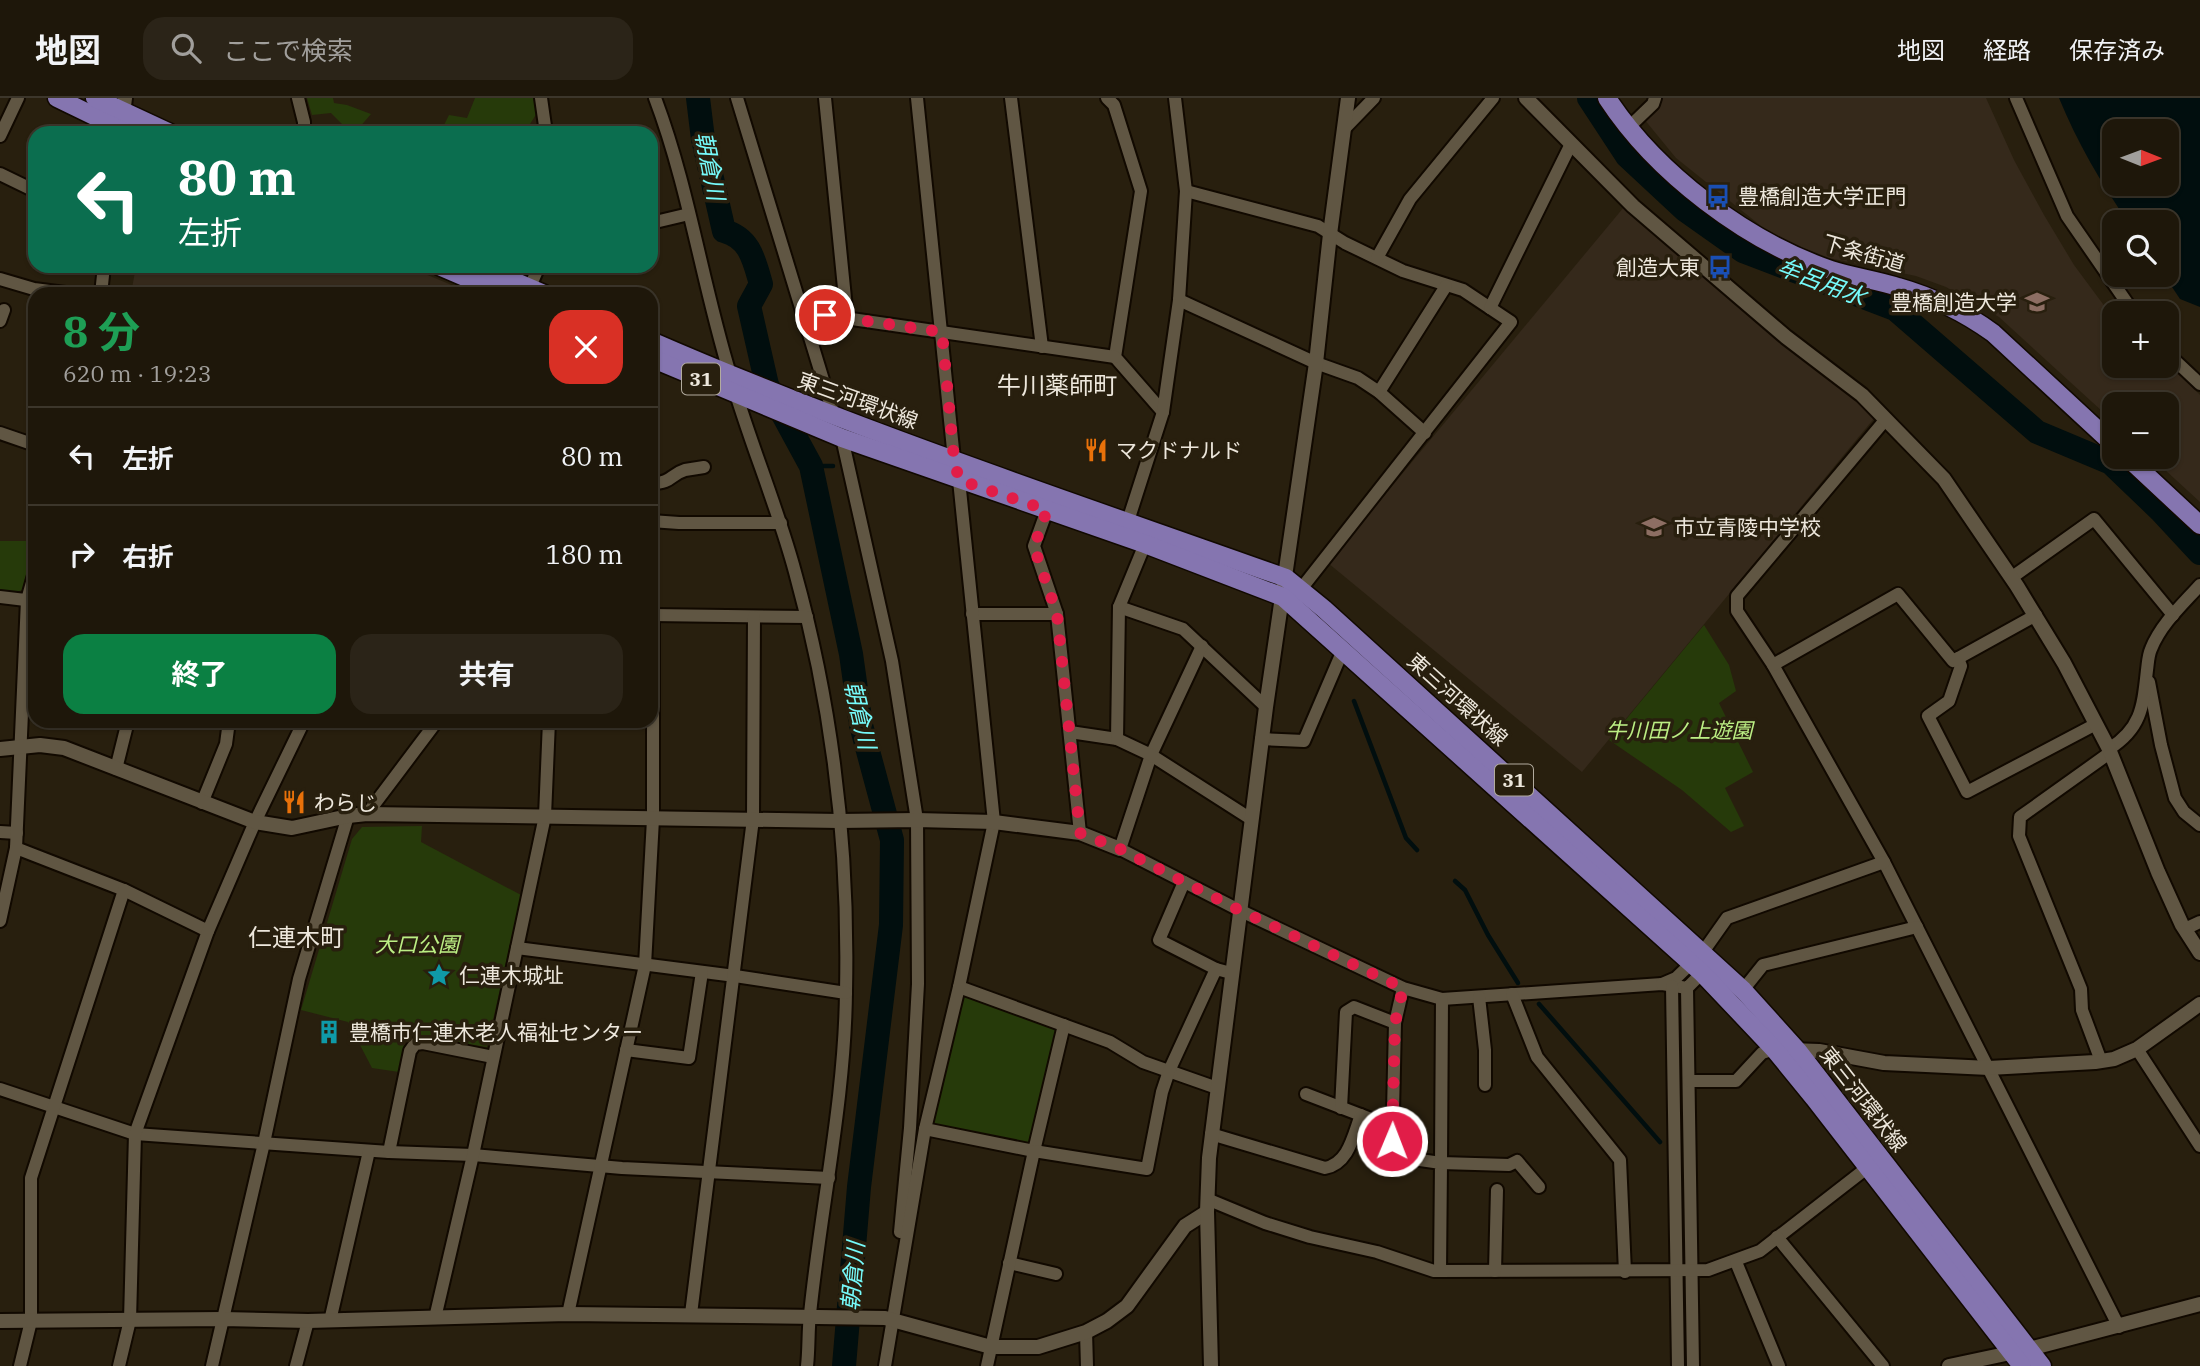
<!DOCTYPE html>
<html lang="ja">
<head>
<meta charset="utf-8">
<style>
  :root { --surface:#1e170a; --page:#2b2418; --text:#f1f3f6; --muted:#a19f9c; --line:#3c362b; --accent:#0b8043 }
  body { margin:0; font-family:"IBM Plex Serif","Noto Sans JP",serif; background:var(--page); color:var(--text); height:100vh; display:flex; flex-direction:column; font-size:26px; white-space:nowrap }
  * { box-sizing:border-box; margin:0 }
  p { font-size:23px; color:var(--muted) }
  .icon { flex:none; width:38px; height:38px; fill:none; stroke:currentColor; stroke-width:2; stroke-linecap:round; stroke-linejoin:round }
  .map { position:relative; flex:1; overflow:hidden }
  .details { position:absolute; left:28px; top:189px; width:630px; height:441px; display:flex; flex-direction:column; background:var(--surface); border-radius:21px; box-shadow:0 2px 5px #0004,0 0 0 2px var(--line) }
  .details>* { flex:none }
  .hud { position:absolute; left:28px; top:28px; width:630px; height:147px; border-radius:21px; box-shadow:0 2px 5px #0004,0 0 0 2px var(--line); background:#0b6e4f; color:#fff; overflow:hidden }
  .needle { width:46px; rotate:91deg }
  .buttons { position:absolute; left:2102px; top:21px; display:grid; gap:14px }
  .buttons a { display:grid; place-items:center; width:77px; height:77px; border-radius:14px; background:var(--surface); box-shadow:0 2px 5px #0004,0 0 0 2px var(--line); font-size:35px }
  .pin { position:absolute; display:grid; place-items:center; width:60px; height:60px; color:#fff; margin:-30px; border:4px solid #fff; border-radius:50%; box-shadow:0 2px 7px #0007 }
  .me { position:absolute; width:77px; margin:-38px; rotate:1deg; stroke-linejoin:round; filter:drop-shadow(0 0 5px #0008) }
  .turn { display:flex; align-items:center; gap:24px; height:147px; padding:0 35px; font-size:32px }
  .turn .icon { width:91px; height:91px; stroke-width:2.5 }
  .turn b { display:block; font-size:49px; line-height:60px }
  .round { display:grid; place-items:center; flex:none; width:74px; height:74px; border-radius:21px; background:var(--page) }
  .head { display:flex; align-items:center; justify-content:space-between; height:119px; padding:0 35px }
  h1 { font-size:42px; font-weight:700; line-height:52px; color:#1e9e55 }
  .action { display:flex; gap:14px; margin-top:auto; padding:14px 35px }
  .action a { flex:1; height:80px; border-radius:21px; background:var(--accent); color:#fff; font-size:28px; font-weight:700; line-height:80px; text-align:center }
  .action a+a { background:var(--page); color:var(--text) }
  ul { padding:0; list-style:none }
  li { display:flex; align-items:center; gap:21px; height:98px; padding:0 35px; border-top:2px solid var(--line) }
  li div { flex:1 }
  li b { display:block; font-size:26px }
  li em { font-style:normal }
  header { display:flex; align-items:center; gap:42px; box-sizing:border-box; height:98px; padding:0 35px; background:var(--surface); border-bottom:2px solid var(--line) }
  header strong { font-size:33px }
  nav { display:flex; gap:38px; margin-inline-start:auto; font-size:24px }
  .search { width:490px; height:63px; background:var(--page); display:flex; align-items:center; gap:18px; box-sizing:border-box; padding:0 24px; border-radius:21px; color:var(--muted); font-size:26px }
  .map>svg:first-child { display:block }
  .education { fill:#35291b }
  .green { fill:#263a0a }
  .water { fill:#010e0e; fill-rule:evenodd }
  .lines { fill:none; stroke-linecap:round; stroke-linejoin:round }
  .stream { stroke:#010e0e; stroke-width:4.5 }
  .river { stroke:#010e0e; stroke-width:24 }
  .minor-casing { stroke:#110900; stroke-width:16 }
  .tertiary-casing { stroke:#110900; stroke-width:18 }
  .primary-casing { stroke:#110900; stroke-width:21 }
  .minor { stroke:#605643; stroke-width:12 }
  .tertiary { stroke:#605643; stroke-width:14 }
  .primary { stroke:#8575b0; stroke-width:18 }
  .route { stroke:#e11d48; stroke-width:12; stroke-dasharray:0 21.6 }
  .labels { text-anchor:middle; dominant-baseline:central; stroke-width:7; stroke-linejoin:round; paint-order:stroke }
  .shield { fill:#281f0e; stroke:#b2ab9e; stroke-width:2 }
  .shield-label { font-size:19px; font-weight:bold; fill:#ede7dc }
  .poi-label { font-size:21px; fill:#ede7dc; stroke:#281f0e; text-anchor:start }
  .street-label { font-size:21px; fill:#ede7dc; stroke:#281f0e }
  .park-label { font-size:21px; font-style:italic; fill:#bcef84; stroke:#281f0e }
  .water-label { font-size:23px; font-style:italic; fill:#76fbfb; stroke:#281f0e }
  .quarter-label { font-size:24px; fill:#ede7dc; stroke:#281f0e }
</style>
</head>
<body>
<header>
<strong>地図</strong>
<div class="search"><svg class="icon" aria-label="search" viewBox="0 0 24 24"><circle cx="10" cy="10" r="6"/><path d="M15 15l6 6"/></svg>ここで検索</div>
<nav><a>地図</a><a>経路</a><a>保存済み</a></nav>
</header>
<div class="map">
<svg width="2200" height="1268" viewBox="0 0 2200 1268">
  <rect width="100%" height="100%" fill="#281f0e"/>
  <g class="education">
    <polygon points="1660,0 1986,0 2014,62 2044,117 2074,167 2114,221 2114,268 2166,268 2167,263 2200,297 2200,404 2151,359 2166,359 2166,306 2114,306 2114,324 1999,219 1946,189 1916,178 1829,160 1791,145 1761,128 1676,60 1644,21"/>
    <polygon points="1624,109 1876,318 1582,674 1328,465"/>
    <polygon points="136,168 406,168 473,196 131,196"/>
  </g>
  <g class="green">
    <polygon points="307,0 333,0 334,5 347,7 371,16 358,31 359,35 348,35 347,31 331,15 312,17"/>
    <polygon points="475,0 534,0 537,15 530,26 521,31 520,35 440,35 449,17 467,20"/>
    <polygon points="0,443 35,443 22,492 14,495 0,494"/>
    <polygon points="1704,527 1729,567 1736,593 1719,605 1753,674 1725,690 1744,728 1731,734 1682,692 1609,642"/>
    <polygon points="422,728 421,744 521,797 487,949 406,936 399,974 372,970 348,924 301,912 352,741 362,729"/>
    <polygon points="962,897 1058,929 1031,1046 932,1026"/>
  </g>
  <path class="water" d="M 2059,0 L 2200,0 L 2200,209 L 2180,201 L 2164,177 L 2166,177 L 2166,124 L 2128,124 C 2101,85 2077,44 2059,0 ZM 2114,33 L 2166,33 L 2166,86 L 2114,86 Z"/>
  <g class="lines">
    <g class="stream">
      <polyline points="811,368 833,368"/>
      <polyline points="1354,603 1406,740 1417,752"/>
      <polyline points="1455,783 1465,792 1488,837 1518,885"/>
      <polyline points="1539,906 1660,1044"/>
    </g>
    <g class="river">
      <path d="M 698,0 L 703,41 L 724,133 C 750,140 754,162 761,186 L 749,208 L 767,287 L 811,368 L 851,556 L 861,627 L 892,742 L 891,827 L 859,1089 L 844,1268"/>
      <polyline points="1589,0 1627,58 1685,112 1743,153 1895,211 2037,334 2111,365 2161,413 2200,455"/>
    </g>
    <g class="minor-casing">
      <g id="minor">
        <polyline points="298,0 304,24 304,35"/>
        <polyline points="541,0 546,35"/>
        <path d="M 655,0 C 689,90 702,185 730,276 C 749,343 777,407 795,474 C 833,610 849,752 846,893 C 845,1001 821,1108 810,1216 C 808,1233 809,1251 807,1268"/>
        <polyline points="737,0 834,318"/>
        <polyline points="825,0 847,220"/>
        <polyline points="1011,0 1042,249"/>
        <polyline points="1107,0 1114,7 1141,93 1115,259 1163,314"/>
        <polyline points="2016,0 2067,118 2134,215"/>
        <polyline points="1628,30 1653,6 1655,0"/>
        <polyline points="1343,32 1374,0"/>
        <polyline points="0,38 18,0"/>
        <polyline points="0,76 35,93"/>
        <polyline points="1186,93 1318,128 1345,145 1403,173 1463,192 1511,224 1301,491 1293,495"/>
        <polyline points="651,125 689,116"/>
        <polyline points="1377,160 1410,101 1493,0"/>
        <polyline points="0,181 34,191 73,196"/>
        <polyline points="101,196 104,168"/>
        <polyline points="527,196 539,168"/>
        <polyline points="1179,202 1316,265 1358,280 1379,294 1425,335"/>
        <polyline points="1490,210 1571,46"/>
        <polyline points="803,214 1115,259"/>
        <polyline points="0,223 4,212"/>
        <polyline points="2166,254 2200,286"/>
        <polyline points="1379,294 1446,188"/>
        <polyline points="1886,321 1737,498 1737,513 1773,567 1884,764 2119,1229"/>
        <polyline points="0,335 35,347"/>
        <polyline points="842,340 892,563 917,722 918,886 910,1030 900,1134"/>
        <path d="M 651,385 C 673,385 669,377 685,372 C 691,371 698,370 704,369"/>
        <polyline points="1047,412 1034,448 1057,516 1080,735"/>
        <polyline points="651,423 679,425 781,425"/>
        <polyline points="1128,423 1163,314 1179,202 1186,93 1175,0"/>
        <polyline points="2011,480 2094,421 2173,517"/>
        <polyline points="0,499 34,503"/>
        <polyline points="1119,509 1183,531 1266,609"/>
        <polyline points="972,516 1057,516"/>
        <polyline points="651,517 807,519"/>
        <polyline points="1202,548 1151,657 1120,751 1239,812 1403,890 1442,901 1662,886 1687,890 1702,875 1702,868"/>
        <polyline points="1958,560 1961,568 1949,603 1928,618 1967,694 2096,626"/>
        <polyline points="1773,567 1898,496 1953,563 2036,517"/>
        <polyline points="2149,584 2161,647 2175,700 2184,714 2200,727"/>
        <polyline points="1070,634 1117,641 1151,657 1251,721"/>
        <polyline points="1117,641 1119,509 1145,446"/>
        <polyline points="1261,641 1304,643 1343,552"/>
        <path d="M 2109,651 C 2142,630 2143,608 2147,572 C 2148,565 2148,558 2151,551 C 2161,526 2182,507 2200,487"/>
        <polyline points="116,671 128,623"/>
        <polyline points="202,705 226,646 229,623"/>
        <polyline points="367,716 437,623"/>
        <polyline points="0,734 17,735"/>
        <polyline points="16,750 124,792 208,833"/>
        <polyline points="1184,784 1159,842 1216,871"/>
        <polyline points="0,823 16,750 27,502 35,474"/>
        <polyline points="2185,831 2200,824"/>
        <polyline points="517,850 735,878 846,895"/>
        <polyline points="1662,886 1676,880 1703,854 1727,820 1884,764"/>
        <polyline points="1672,888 1678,1268"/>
        <polyline points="959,889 1110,944 1143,964 1217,990"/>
        <polyline points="1403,890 1395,925 1392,1058 1441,1065 1440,1173"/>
        <polyline points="1687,890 1693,1268"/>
        <polyline points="1743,892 1763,867 1917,829"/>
        <polyline points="1512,896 1537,959 1620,1062 1625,1174"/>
        <polyline points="1479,899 1485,952 1485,987"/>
        <polyline points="1442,901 1441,1065 1509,1067 1517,1063 1539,1089"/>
        <polyline points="2137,951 2200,1048"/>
        <polyline points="626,952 689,960 702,874"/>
        <polyline points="2101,963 2082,912 2081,891 2019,738 2020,719 2111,654"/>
        <polyline points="1689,983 1736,983 1762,955 1774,951"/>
        <polyline points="0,991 135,1036 389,1054 473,1057 622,1070 829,1080"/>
        <polyline points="1306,996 1392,1029"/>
        <polyline points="1341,1010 1346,914 1354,909 1395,925"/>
        <polyline points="925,1031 1034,1053 1064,927"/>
        <path d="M 1211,1036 L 1325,1070 C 1349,1065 1353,1038 1361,1017"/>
        <polyline points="389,1054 410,953 415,946 423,945 493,959"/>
        <polyline points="1207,1101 1265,1125 1310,1139 1377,1154 1434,1173 1708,1172 1760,1153 1872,1066"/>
        <polyline points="1777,1139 1883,1268"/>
        <polyline points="1736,1164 1779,1268"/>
        <polyline points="1009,1165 1056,1176"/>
        <polyline points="1495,1173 1497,1092"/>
        <polyline points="568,1216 645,867 653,721 653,518"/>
        <polyline points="691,1216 753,721 754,519"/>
        <polyline points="435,1220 473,1057 545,718 549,623"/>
        <polyline points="330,1223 369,1053"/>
        <polyline points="1086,1234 1087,1268"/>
        <polyline points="20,1268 31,1223 31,1080 124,792"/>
        <polyline points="119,1268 130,1222 135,1036 208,833 255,724 304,623"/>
        <polyline points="212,1268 264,1045 299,881 348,718"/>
        <polyline points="296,1268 308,1223"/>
        <polyline points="885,1268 925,1031 959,889 994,724 959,382 954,361 917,0"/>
        <polyline points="987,1268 1034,1053 1147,1071 1162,994 1169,973 1216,871 1231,875"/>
      </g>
    </g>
    <g class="tertiary-casing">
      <g id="tertiary">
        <polyline points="1526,0 1633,108 1786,239 1862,297 1944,381 2017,488 2064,565 2109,651 2158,774 2182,827 2200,855"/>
        <polyline points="122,23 125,0"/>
        <polyline points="0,651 40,647 64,650 255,724 292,730 348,718 367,716 839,723 917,722 994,724 1080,735 1120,751"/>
        <polyline points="1790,952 1819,953 1884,965 1989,970 2095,964 2114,961 2137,951 2200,906"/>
        <polyline points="0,1223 223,1221 308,1223 568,1216 818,1219 885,1220 991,1249 1038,1249 1086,1234 1107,1223 1127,1208 1185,1128 1207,1114"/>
        <polyline points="1211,1268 1207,1114 1209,1060 1266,609 1316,265 1330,136 1348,0"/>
        <polyline points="1949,1268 2029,1251 2200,1206"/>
      </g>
    </g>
    <g class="primary-casing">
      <g id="primary">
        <polyline points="57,0 129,35"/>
        <polyline points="95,0 170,35"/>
        <path d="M 1607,0 C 1656,75 1746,143 1831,172 C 1853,179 1876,182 1898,189 C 1933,199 1964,214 1993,235 L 2114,347"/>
        <polyline points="439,168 504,196"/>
        <polyline points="479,168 544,196"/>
        <path d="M 651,243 C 858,333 1073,404 1286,480 L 1324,511 L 1743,892 L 1798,953 L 2042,1268"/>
        <polyline points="651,260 842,340 1145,446 1283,499 1702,875 1774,951 1814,1000 2022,1268"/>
        <polyline points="2127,359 2200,427"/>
      </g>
    </g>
    <use href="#minor" class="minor"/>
    <use href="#tertiary" class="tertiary"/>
    <use href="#primary" class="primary"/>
  </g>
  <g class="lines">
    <polyline class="route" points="825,217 942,234 954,361 959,382 1047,412 1034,449 1057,516 1080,735 1120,751 1239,812 1403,890 1395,925 1392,1043"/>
  </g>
  <defs>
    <g id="bus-bare" transform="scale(1.89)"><path d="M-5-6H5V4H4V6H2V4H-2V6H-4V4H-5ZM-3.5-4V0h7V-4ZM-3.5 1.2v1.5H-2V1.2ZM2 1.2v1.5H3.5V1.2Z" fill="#1a4fb4" stroke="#281f0e" stroke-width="2.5" paint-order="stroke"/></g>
    <g id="university-bare" transform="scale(1.89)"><path d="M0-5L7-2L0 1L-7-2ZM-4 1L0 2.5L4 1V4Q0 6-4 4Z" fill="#8d6e63" stroke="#281f0e" stroke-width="2.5" paint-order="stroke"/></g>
    <g id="restaurant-bare" transform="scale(1.89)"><path d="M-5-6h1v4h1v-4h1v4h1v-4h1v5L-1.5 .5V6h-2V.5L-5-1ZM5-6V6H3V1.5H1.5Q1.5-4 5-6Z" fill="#e8710a" stroke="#281f0e" stroke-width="2.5" paint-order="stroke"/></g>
    <g id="school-bare" transform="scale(1.89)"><path d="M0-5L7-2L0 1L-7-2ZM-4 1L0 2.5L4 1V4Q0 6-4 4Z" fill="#8d6e63" stroke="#281f0e" stroke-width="2.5" paint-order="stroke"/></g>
    <g id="sight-bare" transform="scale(1.89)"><path d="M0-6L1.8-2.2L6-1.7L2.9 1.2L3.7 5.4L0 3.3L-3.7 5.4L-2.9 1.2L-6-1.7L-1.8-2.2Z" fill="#0f9aa8" stroke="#281f0e" stroke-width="2.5" paint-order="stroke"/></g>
    <g id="building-bare" transform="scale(1.89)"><path d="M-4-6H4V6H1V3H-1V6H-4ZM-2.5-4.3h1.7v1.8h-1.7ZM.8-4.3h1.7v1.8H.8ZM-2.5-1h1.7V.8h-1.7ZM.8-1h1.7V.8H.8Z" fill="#0f9aa8" stroke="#281f0e" stroke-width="2.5" paint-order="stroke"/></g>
  </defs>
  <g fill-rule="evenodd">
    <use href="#bus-bare" x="1718" y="98"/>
    <use href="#bus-bare" x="1720" y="169"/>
    <use href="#university-bare" x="2037" y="204"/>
    <use href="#restaurant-bare" x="1096" y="352"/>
    <use href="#school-bare" x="1654" y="429"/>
    <use href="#restaurant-bare" x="294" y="704"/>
    <use href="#sight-bare" x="439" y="877"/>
    <use href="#building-bare" x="329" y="934"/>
  </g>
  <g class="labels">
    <g class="shield">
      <rect x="682" y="265.5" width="38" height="31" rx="5"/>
      <rect x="1495" y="666.5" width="38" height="31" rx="5"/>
    </g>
    <g class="shield-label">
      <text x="701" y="281">31</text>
      <text x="1514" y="682">31</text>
    </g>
    <g class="poi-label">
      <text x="1738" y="98">豊橋創造大学正門</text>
      <text x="1700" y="169" text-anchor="end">創造大東</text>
      <text x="2017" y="204" text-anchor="end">豊橋創造大学</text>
      <text x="1116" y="352">マクドナルド</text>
      <text x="1674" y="429">市立青陵中学校</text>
      <text x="314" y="704">わらじ</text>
      <text x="459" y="877">仁連木城址</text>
      <text x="349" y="934">豊橋市仁連木老人福祉センター</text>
    </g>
    <g class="street-label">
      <text transform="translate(1864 155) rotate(16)">下条街道</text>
      <text transform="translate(858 302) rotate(20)">東三河環状線</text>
      <text transform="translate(1458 601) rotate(42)">東三河環状線</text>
      <text transform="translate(1864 1001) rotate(52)">東三河環状線</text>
    </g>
    <g class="park-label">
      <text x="1679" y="632">牛川田ノ上遊園</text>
      <text x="417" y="846">大口公園</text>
    </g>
    <g class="water-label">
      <text transform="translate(711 68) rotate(79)">朝倉川</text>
      <text transform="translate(1822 183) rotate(21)">牟呂用水</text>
      <text transform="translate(861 617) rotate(77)">朝倉川</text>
      <text transform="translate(852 1178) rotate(-85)">朝倉川</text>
    </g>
    <g class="quarter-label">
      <text x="1057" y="287">牛川薬師町</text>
      <text x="296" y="839">仁連木町</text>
    </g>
  </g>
</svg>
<div class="buttons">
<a><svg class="needle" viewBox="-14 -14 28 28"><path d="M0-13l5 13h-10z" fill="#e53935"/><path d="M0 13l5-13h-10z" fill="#a19f9c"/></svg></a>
<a><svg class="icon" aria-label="search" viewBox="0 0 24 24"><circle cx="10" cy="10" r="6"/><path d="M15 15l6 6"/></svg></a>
<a>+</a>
<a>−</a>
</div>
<div class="pin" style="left:825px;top:217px;background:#d93025"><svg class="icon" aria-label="arrive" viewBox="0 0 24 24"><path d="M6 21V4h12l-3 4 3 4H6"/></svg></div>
<svg class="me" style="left:1392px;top:1043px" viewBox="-20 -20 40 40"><circle r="17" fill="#e11d48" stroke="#fff" stroke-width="3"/><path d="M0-11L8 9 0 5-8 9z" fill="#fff"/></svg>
<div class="hud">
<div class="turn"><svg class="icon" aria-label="left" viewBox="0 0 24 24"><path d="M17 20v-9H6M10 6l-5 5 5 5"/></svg><div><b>80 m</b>左折</div></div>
</div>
<section class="details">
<div class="head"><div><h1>8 分</h1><p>620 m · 19:23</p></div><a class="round" style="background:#d93025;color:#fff"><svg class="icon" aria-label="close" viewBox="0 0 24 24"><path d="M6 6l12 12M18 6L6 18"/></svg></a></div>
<ul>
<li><svg class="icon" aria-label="left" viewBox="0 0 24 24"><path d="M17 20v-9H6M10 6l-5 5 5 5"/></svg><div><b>左折</b></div><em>80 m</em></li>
<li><svg class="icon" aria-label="right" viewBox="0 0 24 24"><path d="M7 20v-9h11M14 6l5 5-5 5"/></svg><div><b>右折</b></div><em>180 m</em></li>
</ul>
<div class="action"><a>終了</a><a>共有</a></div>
</section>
</div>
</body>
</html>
